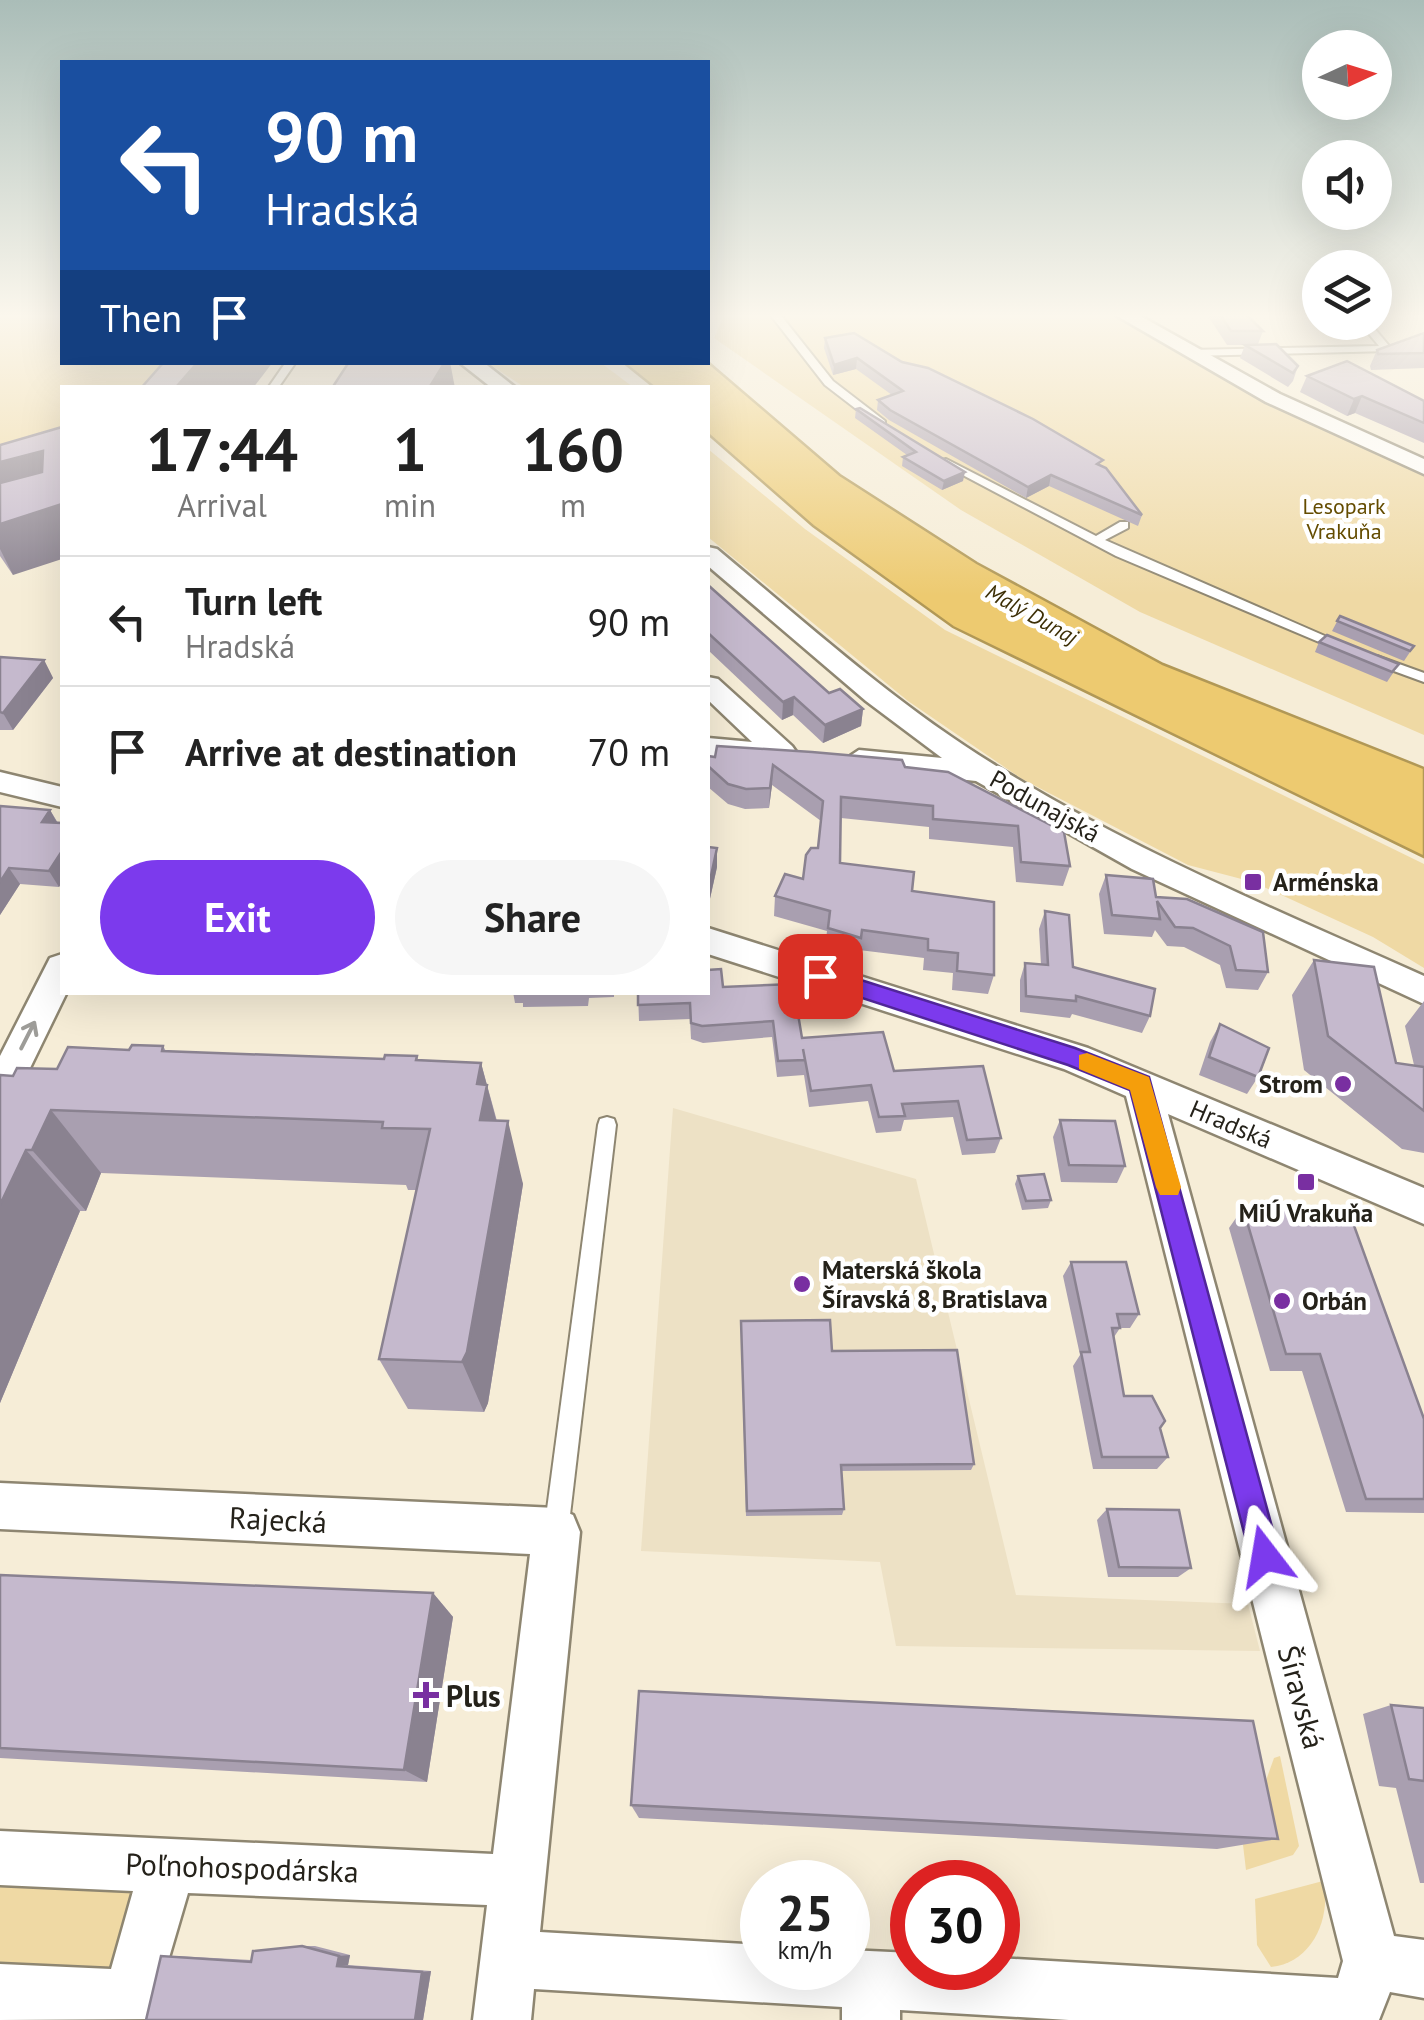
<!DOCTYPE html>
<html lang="en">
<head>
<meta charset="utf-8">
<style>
  :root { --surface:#fff; --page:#f6f6f6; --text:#222; --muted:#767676; --line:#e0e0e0; --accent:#7c3aed }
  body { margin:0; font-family:"PT Sans",sans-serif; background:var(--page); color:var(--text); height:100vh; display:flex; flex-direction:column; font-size:38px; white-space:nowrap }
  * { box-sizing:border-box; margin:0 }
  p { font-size:32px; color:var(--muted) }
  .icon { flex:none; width:55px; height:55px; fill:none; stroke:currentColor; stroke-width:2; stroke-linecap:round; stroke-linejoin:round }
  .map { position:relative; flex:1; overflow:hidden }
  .panel { position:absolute; left:60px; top:385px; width:650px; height:610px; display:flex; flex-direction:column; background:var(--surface); border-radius:0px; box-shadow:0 10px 40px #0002 }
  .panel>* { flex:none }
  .top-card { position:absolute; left:60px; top:60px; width:650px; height:305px; border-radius:0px; box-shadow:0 10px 40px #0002; background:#1a4fa0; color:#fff; overflow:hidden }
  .needle { width:65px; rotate:86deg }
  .controls { position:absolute; left:1302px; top:30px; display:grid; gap:20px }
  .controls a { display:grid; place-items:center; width:90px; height:90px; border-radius:50%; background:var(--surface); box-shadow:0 10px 40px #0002; font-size:50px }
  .speed { position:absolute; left:740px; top:1860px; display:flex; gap:20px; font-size:50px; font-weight:700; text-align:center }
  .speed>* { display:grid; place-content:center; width:130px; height:130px; border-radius:50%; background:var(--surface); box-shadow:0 10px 40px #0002; line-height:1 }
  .speed small { font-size:25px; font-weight:400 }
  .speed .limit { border:15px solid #d22; background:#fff; color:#111 }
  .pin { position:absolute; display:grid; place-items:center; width:85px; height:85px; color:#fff; margin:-42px; border-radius:20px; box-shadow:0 5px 15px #0006 }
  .me { position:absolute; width:110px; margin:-55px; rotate:346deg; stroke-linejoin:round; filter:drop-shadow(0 0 8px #0008) }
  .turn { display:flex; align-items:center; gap:35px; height:210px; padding:0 40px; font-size:45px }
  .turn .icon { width:130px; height:130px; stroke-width:2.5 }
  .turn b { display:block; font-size:70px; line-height:85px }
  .then { display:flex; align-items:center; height:95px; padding:0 40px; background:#0003; gap:20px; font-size:38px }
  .eta { display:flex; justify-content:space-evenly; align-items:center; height:170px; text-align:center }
  .eta b { font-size:60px; font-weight:700; line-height:70px }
  .button { display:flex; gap:20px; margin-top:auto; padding:20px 40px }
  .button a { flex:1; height:115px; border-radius:60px; background:var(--accent); color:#fff; font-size:40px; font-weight:700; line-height:115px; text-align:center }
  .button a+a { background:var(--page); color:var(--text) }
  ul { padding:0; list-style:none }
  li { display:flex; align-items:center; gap:30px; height:130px; padding:0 40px; border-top:2px solid var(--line) }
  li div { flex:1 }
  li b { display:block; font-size:38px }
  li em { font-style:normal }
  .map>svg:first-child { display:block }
  .built { fill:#ede1c5 }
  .green { fill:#efd9a4 }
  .water { fill:#edca70; stroke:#b19856; stroke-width:2.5 }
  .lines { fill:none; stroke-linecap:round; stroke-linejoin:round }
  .lane-casing { stroke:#8e8671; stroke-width:4 }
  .street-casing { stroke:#8e8671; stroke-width:5 }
  .lane { fill:#fff; fill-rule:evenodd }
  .street { fill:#fff; fill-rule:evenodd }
  .wall { fill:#a99fb0 }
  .shaded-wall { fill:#8a8290 }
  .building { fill:#c5b9cd; stroke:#8a8290; stroke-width:2.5 }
  .oneway { stroke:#9d9c98 }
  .route { fill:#7c3aed; stroke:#51269a; stroke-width:2.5 }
  .slow { fill:#f59e0b }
  .poi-dot { fill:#792fa1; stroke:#fff; stroke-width:4 }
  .labels { text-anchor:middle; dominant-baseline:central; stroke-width:9; stroke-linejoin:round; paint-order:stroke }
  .far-park-label { font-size:22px; fill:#644c00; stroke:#fff }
  .far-water-label { font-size:22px; font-style:italic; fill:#3d2f06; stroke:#fff }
  .street-label { font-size:25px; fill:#25221a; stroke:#fff }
  .poi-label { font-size:25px; font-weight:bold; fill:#25221a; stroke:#fff; text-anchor:start }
  .near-street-label { font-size:30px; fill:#25221a; stroke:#fff }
  .near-poi-label { font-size:30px; font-weight:bold; fill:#25221a; stroke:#fff; text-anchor:start }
</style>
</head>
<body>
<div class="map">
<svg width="1424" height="2020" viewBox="0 0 1424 2020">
  <rect width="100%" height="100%" fill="#f6edd7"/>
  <polygon class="built" points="673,1108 916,1179 1016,1595 1248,1604 1260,1651 896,1646 880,1562 641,1551"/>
  <g class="green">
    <polygon points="0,313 62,313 62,362 225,363 208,387 62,388 62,468 0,487"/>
    <polygon points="725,313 1112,313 1424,472 1424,735 1140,612 961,510 714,338"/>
    <polygon points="488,363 601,363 633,387 524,387"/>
    <polygon points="708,449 805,529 945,630 1424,864 1424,968 1373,937 1253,882 1188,865 1022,779 908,701 708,537"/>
    <polygon points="1280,1756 1299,1846 1293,1855 1246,1870 1243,1845 1274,1758"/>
    <polygon points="0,1865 154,1877 121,1986 0,1981"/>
    <path d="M 1323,1881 C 1332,1918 1312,1963 1271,1967 L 1257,1945 L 1255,1899 Z"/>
  </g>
  <polygon class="water" points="708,362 840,475 977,563 1163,664 1424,768 1424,857 953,627 813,526 708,434 708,388 654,387 624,363"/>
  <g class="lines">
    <g class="lane-casing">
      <g id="lane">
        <polygon points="769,313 779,313 833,381 885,421 885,425 877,425 825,385"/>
        <polygon points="1359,322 1369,322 1390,347 1390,351 1189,356 1184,353 1189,350 1379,346"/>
        <polygon points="286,362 296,362 278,388 268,388"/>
        <polygon points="946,459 1096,536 1120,522 1128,522 1128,528 1105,540 1350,647 1343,651 1338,650 1116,556 942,464 942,460"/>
        <polygon points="1377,656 1424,673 1424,682 1372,663 1372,657"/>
        <polygon points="607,1117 614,1119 616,1125 568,1532 564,1540 556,1544 548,1540 544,1532 598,1125 600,1119"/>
      </g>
    </g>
    <g class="street-casing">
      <g id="street">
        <polygon points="1112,313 1135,313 1280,394 1424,459 1424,474 1266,402"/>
        <polygon points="459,362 483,362 516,388 492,388"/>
        <path d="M 708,547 L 717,549 C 806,623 894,703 993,764 C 1129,849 1278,911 1424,976 L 1424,1004 L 1132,869 L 976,781 L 849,767 L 844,760 L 859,750 L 942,758 L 866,701 L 708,566 Z"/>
        <polygon points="708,677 718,679 792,746 797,753 792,760 708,756 708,738 752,742 708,700"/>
        <polygon points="0,772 62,787 62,807 0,792"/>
        <polygon points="708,928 1088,1048 1424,1188 1424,1224 1168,1114 1394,1936 1424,1940 1424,1998 1390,1992 1379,2020 1069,2020 900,2010 900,2020 842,2020 842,2007 534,1989 531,2020 473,2020 487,1905 188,1893 151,2019 0,2020 0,1964 111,1969 133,1891 0,1885 0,1831 493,1854 530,1554 0,1529 0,1483 556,1508 573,1515 580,1532 540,1932 762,1945 762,1968 848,1968 848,1950 912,1953 912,1968 998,1968 998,1958 1338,1978 1343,1961 1126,1096 1064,1069 708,954"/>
        <polygon points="62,954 62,992 67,992 13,1103 0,1107 0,1056 50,958"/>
      </g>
    </g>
    <use href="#lane" class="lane"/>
    <use href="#street" class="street"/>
  </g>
  <g class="wall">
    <polygon points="1155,313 1245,313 1263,331 1258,344 1298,366 1293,381 1288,387 1240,358 1245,345 1227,345 1206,313 1156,315"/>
    <polygon points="1424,333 1424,368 1371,370 1370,366 1377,350"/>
    <polygon points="825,338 902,362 1101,466 1142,515 1138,526 1049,486 1026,498 889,420 877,410 878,400 892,395 856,369 833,375 824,348"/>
    <polygon points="1307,376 1424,401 1424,443 1355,413 1347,416 1300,392"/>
    <polygon points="856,409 963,481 942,490 902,466 903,457 907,455 855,418"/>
    <polygon points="0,445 13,575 0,556"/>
    <polygon points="708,585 829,693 863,709 861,726 823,743 793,715 782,720 708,650"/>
    <polygon points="1340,616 1414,646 1404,661 1332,631"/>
    <polygon points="1319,642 1399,664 1387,682 1315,652"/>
    <polygon points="0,657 44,660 53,678 13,730 0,730"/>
    <polygon points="708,756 905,767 948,772 1070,866 1063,886 1016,882 1013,847 929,839 929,827 841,818 840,863 912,891 994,975 988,994 952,990 953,973 923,970 924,958 859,950 858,958 825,948 827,931 774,916 775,896 803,879 818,848 821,821 772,785 769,808 745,809 728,804 708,787"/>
    <polygon points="0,806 50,810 58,823 62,823 62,882 59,887 20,884 0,915"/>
    <polygon points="708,847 717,867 709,903 708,903"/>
    <polygon points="1106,875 1156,897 1268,972 1258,990 1226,988 1220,965 1184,947 1167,946 1155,930 1152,937 1104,934 1099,894"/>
    <polygon points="1045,911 1073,967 1150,1016 1142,1033 1072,1014 1070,1018 1020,1012 1020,980 1025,963 1041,965 1039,929"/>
    <polygon points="1314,960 1396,1063 1414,1065 1405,1026 1424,1001 1424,1153 1402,1149 1304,1070 1292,995"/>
    <polygon points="723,987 802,1038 894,1071 983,1066 1001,1138 995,1153 962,1155 953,1117 904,1120 901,1131 876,1133 868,1101 809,1107 804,1075 777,1077 772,1037 703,1043 691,1039 690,1019 639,1021 638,992"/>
    <polygon points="513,992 614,992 614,997 589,998 588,1006 523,1007 523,1003 515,1003"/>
    <polygon points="1220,1024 1258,1077 1247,1094 1199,1075 1210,1042"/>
    <polygon points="163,1046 166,1051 384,1059 417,1056 418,1060 481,1063 497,1121 523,1184 488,1403 484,1412 408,1409 379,1359 416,1190 408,1190 406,1185 101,1173 86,1211 80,1211 0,1403 0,1075 13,1076 57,1069 129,1050"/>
    <polygon points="1060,1120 1125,1166 1117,1183 1061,1182 1053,1137"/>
    <polygon points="1018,1176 1051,1200 1048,1208 1022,1210 1015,1184"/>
    <polygon points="1243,1208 1424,1419 1424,1513 1346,1512 1302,1371 1270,1371 1229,1228"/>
    <polygon points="1071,1262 1139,1314 1130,1328 1120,1328 1114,1337 1124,1396 1160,1428 1168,1457 1157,1469 1093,1469 1073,1366 1080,1355 1063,1276"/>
    <polygon points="741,1328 832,1351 974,1464 971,1470 841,1471 844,1509 842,1515 746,1516"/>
    <polygon points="1107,1509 1191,1568 1178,1577 1108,1577 1097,1520"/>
    <polygon points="0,1575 433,1593 453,1617 427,1782 0,1758"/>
    <polygon points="1391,1705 1424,1708 1424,1883 1420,1883 1396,1788 1379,1786 1363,1714"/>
    <polygon points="631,1805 1278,1839 1217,1849 639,1818"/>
    <polygon points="302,1946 315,1946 350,1955 348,1965 431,1971 423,2020 146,2020 161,1956 177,1956 251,1960"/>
  </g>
  <g class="shaded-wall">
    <polygon points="857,358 856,369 833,375 834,365"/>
    <polygon points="198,362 273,362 253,388 172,388"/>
    <polygon points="445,362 450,362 455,388 429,388"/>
    <polygon points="1362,396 1355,413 1347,416 1354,399"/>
    <polygon points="43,451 62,494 0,515 0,462"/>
    <polygon points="965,472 963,481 942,490 944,481"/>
    <polygon points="1051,475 1049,486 1026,498 1028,487"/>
    <polygon points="62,504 62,559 13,575 0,549 0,524"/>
    <polygon points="44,660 53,678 13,730 3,713"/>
    <polygon points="794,697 793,715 782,720 783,702"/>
    <polygon points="863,709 861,726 823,743 825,725"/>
    <polygon points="773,765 772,785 769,808 770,788"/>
    <polygon points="50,810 59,826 42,822"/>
    <polygon points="717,848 717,867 709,903 709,885"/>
    <polygon points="62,851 62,882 59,887 49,871"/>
    <polygon points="9,868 20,884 0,915 0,882"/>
    <polygon points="481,1063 503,1146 508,1121 523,1184 488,1403 484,1412 462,1362 480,1120 477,1084"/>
    <polygon points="51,1110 101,1173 86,1211 32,1150"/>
    <polygon points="26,1150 80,1211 0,1403 0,1205"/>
    <polygon points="433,1593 453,1617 427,1782 404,1770"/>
    <polygon points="350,1955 348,1965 337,1966 339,1956"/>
    <polygon points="431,1971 423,2020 415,2020 422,1972"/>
  </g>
  <g class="building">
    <polygon points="1219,313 1245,313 1263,331 1231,331"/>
    <polygon points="854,333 902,362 928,368 1033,419 1103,460 1097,464 1106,468 1142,515 1051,475 1028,487 890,410 878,400 903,391 857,358 834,365 825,338"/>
    <polygon points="1424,333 1424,353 1378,354 1377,350"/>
    <polygon points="1276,344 1298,366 1293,373 1245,345"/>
    <polygon points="1347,361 1424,401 1424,423 1362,396 1354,399 1307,376"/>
    <polygon points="164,362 198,362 177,386 141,388"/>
    <polygon points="349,362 445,362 429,388 332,388"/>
    <polygon points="860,408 965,472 944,481 903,457 916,452 856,409"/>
    <polygon points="62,427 62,504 0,524 0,483 42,472 43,451 0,462 0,445"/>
    <polygon points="708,585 829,693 840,689 863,709 825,725 794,697 783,702 708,633"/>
    <polygon points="1340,616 1414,646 1410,651 1337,621"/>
    <polygon points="1327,635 1399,664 1392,672 1319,642"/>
    <polygon points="0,657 44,660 3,713 0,712"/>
    <polygon points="717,746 812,752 902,760 905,767 948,772 1064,832 1070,866 1021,862 1018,826 933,819 933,806 841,797 840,863 914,872 912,891 994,902 994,975 957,971 958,953 928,950 928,939 862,930 861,938 828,928 830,911 775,896 785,874 803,879 806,855 811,848 818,848 823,801 773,765 770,788 746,789 728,784 708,766 708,756 715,757"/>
    <polygon points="0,806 50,810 42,822 62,823 62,851 49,871 9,868 0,882"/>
    <polygon points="708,847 717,848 709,885 708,884"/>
    <polygon points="1106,875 1153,879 1156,897 1187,899 1263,932 1268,972 1236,970 1230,946 1193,928 1175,927 1157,901 1160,919 1112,915"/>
    <polygon points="1045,911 1069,915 1073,967 1155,989 1150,1016 1076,996 1076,1001 1026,996 1025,963 1048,965"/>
    <polygon points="1314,960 1374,967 1396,1063 1424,1067 1424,1111 1328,1036"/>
    <polygon points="721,969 723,987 793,984 802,1038 883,1032 894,1071 983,1066 1001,1138 967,1140 958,1101 902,1104 905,1116 879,1117 871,1085 811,1091 803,1049 805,1060 778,1061 773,1021 702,1026 691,1023 690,1003 638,1005 638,992 708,992 708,970"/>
    <polygon points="1220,1024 1269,1048 1258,1077 1209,1057"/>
    <polygon points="132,1045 163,1046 162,1051 384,1059 385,1055 417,1056 416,1060 481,1063 477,1084 487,1085 480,1120 508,1121 467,1352 462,1362 379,1359 430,1129 382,1128 383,1122 51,1110 32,1150 26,1150 0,1205 0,1075 13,1076 17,1068 57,1069 68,1047 129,1050"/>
    <polygon points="1060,1120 1115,1121 1125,1166 1069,1165"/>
    <polygon points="1044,1174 1051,1200 1026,1201 1018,1176"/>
    <polygon points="1243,1208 1348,1209 1424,1419 1424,1499 1366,1499 1320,1354 1286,1354"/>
    <polygon points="1071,1262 1126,1262 1139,1314 1117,1314 1120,1328 1112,1328 1124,1396 1152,1396 1165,1421 1160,1428 1168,1457 1102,1457 1081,1352 1090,1352"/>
    <polygon points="830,1320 832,1351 957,1350 974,1464 841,1465 844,1509 747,1511 741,1321"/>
    <polygon points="1107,1509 1179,1510 1191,1568 1119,1567"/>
    <polygon points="0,1575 433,1593 404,1770 0,1748"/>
    <polygon points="639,1691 1253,1721 1278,1839 631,1805"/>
    <polygon points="1391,1705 1424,1708 1424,1781 1409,1779"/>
    <polygon points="302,1946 339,1956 337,1966 422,1972 415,2020 146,2020 161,1956 251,1962 253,1951"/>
  </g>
  <defs><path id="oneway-shaft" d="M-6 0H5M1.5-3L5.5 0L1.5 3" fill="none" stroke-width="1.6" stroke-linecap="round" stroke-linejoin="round" transform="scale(2.5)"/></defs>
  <use class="oneway" href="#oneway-shaft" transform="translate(28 1035) rotate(-63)"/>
  <linearGradient id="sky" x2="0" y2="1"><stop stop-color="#aabdb8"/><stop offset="0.53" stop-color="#fbf7ed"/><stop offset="1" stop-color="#fbf7ed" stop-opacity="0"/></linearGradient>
  <rect width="1424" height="596" fill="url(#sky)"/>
  <polygon class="route" points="820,967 1075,1048 1149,1077 1280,1556 1276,1567 1265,1571 1254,1567 1250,1556 1130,1090 1068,1065 813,982 809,976"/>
  <polygon class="slow" points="1087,1053 1149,1077 1181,1187 1178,1195 1160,1195 1156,1187 1130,1090 1079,1069 1079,1055"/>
  <g class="poi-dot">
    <rect x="1243" y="872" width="20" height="20" rx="5"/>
    <circle cx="1343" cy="1084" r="10"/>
    <rect x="1296" y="1172" width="20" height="20" rx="5"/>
    <circle cx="802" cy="1284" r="10"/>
    <circle cx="1282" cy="1301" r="10"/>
    <path d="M421 1680h10v10h10v10h-10v10h-10v-10h-10v-10h10z"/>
  </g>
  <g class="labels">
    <g class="far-park-label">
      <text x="1344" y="506">Lesopark<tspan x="1344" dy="25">Vrakuňa</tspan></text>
    </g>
    <g class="far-water-label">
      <text transform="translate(1032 614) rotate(29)">Malý Dunaj</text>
    </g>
    <g class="street-label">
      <text transform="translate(1045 806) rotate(29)">Podunajská</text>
      <text transform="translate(1231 1124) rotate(23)">Hradská</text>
    </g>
    <g class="poi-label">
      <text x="1273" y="882">Arménska</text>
      <text x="1323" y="1084" text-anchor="end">Strom</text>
      <text x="1306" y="1213" text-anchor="middle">MiÚ Vrakuňa</text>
      <text x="822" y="1270">Materská škola<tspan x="822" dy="29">Šíravská 8, Bratislava</tspan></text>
      <text x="1302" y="1301">Orbán</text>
    </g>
    <g class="near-street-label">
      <text transform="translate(278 1519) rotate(3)">Rajecká</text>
      <text transform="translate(1302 1697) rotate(75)">Šíravská</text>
      <text transform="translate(242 1867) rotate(2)">Poľnohospodárska</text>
    </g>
    <g class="near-poi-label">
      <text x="446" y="1695">Plus</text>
    </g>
  </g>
</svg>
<div class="controls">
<a><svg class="needle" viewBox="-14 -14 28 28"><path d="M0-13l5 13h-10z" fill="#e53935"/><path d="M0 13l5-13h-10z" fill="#767676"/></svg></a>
<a><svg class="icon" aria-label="sound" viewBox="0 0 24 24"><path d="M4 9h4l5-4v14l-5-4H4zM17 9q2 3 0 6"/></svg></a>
<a><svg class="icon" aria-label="layers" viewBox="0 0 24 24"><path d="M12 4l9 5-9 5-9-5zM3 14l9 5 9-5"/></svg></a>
</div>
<div class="speed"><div>25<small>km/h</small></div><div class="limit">30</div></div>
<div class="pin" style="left:820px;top:976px;background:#d93025"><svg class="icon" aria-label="arrive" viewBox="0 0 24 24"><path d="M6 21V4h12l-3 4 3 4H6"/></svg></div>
<svg class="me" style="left:1265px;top:1556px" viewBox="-20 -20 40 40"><path d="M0-17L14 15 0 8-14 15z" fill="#7c3aed" stroke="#fff" stroke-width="4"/></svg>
<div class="top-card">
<div class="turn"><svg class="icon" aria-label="left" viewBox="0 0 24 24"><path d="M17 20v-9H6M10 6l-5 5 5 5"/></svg><div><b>90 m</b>Hradská</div></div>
<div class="then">Then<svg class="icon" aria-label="arrive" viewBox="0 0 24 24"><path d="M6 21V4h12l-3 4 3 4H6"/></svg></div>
</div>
<section class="panel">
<div class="eta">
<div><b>17:44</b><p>Arrival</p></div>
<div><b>1</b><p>min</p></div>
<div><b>160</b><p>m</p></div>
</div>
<ul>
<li><svg class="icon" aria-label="left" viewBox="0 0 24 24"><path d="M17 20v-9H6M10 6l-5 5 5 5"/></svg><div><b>Turn left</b><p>Hradská</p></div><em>90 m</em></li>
<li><svg class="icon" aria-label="arrive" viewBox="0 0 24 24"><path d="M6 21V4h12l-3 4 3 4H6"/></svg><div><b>Arrive at destination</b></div><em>70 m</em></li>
</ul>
<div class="button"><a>Exit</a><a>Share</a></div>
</section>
</div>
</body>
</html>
